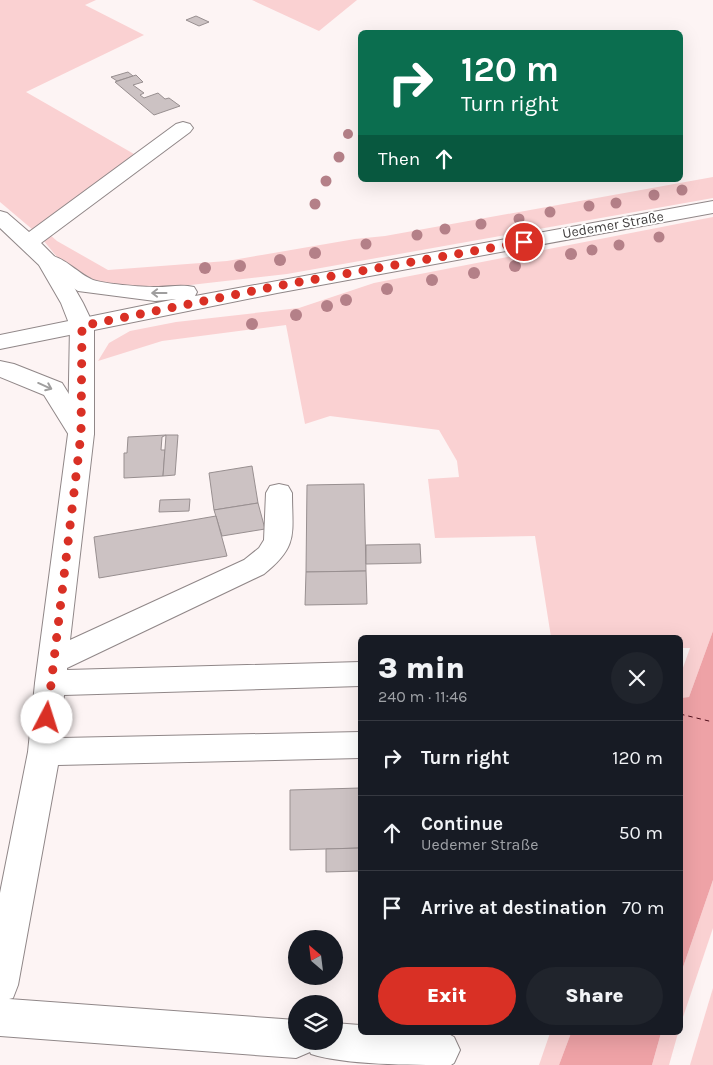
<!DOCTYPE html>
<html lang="en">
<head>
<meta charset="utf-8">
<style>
  :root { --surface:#171b24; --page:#20242c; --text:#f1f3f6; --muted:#9ea1a6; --line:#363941; --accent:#d93025 }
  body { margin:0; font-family:Karla,sans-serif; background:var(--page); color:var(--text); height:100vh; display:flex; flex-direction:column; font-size:19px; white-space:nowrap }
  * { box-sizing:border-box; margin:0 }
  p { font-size:16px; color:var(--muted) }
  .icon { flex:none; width:28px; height:28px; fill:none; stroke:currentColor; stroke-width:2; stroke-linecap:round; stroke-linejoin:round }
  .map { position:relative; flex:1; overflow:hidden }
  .side { position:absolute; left:358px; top:635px; width:325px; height:400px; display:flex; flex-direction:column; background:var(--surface); border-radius:8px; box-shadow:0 5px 20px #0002 }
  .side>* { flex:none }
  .top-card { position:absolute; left:358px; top:30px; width:325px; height:152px; border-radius:8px; box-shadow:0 5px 20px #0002; background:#0b6e4f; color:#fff; overflow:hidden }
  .needle { width:32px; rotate:332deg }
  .fabs { position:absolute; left:288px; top:930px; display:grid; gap:10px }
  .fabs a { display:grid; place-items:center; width:55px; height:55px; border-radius:50%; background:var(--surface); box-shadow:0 5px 20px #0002; font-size:25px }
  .pin { position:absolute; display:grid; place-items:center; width:42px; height:42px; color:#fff; margin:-21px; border:2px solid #fff; border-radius:50%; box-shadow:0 1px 5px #0007 }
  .me { position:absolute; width:55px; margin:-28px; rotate:5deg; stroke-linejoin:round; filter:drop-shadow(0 0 4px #0008) }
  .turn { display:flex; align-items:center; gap:18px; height:105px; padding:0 20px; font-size:22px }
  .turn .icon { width:65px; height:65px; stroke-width:2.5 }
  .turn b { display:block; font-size:35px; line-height:42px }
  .then { display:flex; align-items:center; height:48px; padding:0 20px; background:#0003; gap:10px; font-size:19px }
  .round { display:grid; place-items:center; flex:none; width:52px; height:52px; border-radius:26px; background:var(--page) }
  .head { display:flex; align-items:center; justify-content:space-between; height:85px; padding:0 20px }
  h1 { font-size:30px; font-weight:800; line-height:38px }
  .action { display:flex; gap:10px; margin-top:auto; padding:10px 20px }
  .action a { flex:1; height:58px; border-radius:30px; background:var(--accent); color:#fff; font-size:20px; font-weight:800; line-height:58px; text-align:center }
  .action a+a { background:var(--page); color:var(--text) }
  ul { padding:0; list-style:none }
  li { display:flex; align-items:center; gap:15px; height:75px; padding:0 20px; border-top:1px solid var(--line) }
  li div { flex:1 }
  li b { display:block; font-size:19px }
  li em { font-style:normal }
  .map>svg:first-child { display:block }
  .green { fill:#fad1d2 }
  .water { fill:#eea2a6 }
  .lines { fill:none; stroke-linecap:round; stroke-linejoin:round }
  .ferry { stroke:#4f0d19; stroke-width:1; stroke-dasharray:4.5 4; stroke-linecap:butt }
  .building { fill:#ccc2c3; stroke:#988f90 }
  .minor-casing { stroke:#908788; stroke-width:2 }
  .major-casing { stroke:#908788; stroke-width:2 }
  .minor { fill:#fff; fill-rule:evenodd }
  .major { fill:#fff; fill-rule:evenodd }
  .tree { fill:#b48088 }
  .oneway { stroke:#9f9e9e }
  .route { stroke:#d93025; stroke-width:9; stroke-dasharray:0 16.2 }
  .labels { text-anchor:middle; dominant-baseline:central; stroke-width:4; stroke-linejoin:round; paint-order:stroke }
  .far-street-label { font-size:14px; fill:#3f3c3c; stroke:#fff }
</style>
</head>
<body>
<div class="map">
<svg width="713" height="1065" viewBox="0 0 713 1065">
  <rect width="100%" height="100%" fill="#fdf4f4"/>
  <g class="green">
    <polygon points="0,0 96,0 85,5 144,35 26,92 134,154 41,227 57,241 108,270 227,261 355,239 385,236 713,177 713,198 287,274 164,288 112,287 80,277 66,268 39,235 0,202"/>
    <polygon points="252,0 357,0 319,31"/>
    <polygon points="713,217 713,631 689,697 680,698 680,676 690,648 680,648 680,638 551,637 535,536 435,538 428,479 459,477 457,461 439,430 330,416 305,424 286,325 162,341 98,361 109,343 130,331 176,322 299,308 374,283"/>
    <polygon points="713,880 713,928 680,1026 680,976"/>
    <polygon points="713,988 713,1065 690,1065"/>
    <polygon points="550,1033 571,1033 559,1065 539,1065"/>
    <polygon points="661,1033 678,1033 669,1065 652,1065"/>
  </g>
  <g class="water">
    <polygon points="713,631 713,880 680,976 680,698 689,697"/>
    <polygon points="571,1033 571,1032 661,1033 652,1065 559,1065"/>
  </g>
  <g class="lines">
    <polyline class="ferry" points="680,714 713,722"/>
  </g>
  <g class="building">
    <polygon points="196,16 209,22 199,26 186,20"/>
    <polygon points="128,72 133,76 117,81 111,77"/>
    <polygon points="136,75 143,82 133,85 144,93 140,95 144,98 158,93 165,99 169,98 180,106 154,115 115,82"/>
    <polygon points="166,435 162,437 161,450 165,450 163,476 124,478 124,453 127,453 128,437"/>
    <polygon points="166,435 178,435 175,475 163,476"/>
    <polygon points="252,466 258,503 214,510 209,473"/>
    <polygon points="364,484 366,571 306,572 307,485"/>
    <polygon points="190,499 189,511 159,512 160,500"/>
    <polygon points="258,503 265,529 222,536 214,510"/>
    <polygon points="216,516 227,556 99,578 94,537"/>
    <polygon points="420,544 421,563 366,564 366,545"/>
    <polygon points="366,571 367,604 305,605 306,572"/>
    <polygon points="360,788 360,848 290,850 290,790"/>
    <polygon points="360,848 360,871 326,872 326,849"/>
  </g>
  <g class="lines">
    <g class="minor-casing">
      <path id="minor" d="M 183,122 L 190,124 L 193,128 L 190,132 L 41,243 L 59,261 L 83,303 L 94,326 L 94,434 L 70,640 L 244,560 L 259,548 L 264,540 L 266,493 L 270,486 L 279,484 L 288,486 L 292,493 C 292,534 299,546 264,574 L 67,668 L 67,670 L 360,662 L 360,686 L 64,695 L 61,738 L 360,732 L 360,758 L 58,765 L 18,985 L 13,998 L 9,999 L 296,1020 L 296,1041 L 334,1041 L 334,1023 L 360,1025 L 360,1032 L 445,1032 L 454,1037 L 460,1050 L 454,1063 L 451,1065 C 412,1065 345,1065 311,1054 L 310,1052 L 296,1058 L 0,1036 L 0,893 L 28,752 L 35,683 L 68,434 L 70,326 L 61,303 L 39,265 L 0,228 L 0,211 L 7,213 L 29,232 L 176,124 Z"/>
    </g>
    <g class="major-casing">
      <g id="major">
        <path d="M 713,201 L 713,213 L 277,293 L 0,349 L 0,335 L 176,299 L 155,301 L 78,291 L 40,266 L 37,261 L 40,256 C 60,251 74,271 91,279 C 100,284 144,287 156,287 C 169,287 181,284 194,287 L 197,292 L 195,296 Z"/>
        <polygon points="0,361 14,364 62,383 94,434 90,440 81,443 72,440 44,395 0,377"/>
      </g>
    </g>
    <use href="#minor" class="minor"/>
    <use href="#major" class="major"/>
  </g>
  <g class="tree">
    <circle cx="348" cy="134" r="5"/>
    <circle cx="339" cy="157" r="5.5"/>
    <circle cx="326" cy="181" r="5.5"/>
    <circle cx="682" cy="190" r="5.5"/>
    <circle cx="654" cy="195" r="5.5"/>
    <circle cx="616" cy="203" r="5.5"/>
    <circle cx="315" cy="204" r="5.5"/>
    <circle cx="589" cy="206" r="5.5"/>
    <circle cx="550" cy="212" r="5.5"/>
    <circle cx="519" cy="219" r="5.5"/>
    <circle cx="481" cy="224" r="5.5"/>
    <circle cx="445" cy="229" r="5.5"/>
    <circle cx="417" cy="235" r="5.5"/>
    <circle cx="659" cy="237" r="5.5"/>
    <circle cx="366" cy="244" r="5.5"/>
    <circle cx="619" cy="245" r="5.5"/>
    <circle cx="592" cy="250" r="5.5"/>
    <circle cx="315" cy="253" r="6"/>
    <circle cx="571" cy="254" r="6"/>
    <circle cx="280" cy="260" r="6"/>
    <circle cx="240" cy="266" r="6"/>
    <circle cx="515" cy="266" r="6"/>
    <circle cx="205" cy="268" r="6"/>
    <circle cx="474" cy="273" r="6"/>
    <circle cx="432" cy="280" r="6"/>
    <circle cx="387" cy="289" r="6"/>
    <circle cx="346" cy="300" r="6"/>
    <circle cx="327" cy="306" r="6"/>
    <circle cx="296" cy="315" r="6"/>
    <circle cx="252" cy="324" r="6"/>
  </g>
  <defs><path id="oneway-shaft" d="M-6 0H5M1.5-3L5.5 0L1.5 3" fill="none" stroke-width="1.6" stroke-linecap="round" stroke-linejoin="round" transform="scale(1.25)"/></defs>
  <g class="oneway">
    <use href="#oneway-shaft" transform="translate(159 293) rotate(180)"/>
    <use href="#oneway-shaft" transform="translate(45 386) rotate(24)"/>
  </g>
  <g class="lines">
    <polyline class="route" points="47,718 81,434 82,326 277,286 524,242"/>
  </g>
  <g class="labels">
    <g class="far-street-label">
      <text transform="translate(613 225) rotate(-10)">Uedemer Straße</text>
    </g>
  </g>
</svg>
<div class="fabs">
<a><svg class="needle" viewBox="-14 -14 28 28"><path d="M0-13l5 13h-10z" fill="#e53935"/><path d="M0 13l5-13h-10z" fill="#9ea1a6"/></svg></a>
<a><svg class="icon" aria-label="layers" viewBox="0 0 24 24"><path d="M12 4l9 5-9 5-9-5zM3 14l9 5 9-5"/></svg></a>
</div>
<div class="pin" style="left:524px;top:242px;background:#d93025"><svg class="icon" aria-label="arrive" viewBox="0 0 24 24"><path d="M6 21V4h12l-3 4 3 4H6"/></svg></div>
<svg class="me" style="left:47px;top:718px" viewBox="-20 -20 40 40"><circle r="19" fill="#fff"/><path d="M0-13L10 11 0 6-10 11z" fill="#d93025"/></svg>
<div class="top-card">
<div class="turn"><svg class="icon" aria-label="right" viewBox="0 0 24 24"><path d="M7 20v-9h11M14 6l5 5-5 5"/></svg><div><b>120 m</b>Turn right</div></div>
<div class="then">Then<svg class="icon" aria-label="ahead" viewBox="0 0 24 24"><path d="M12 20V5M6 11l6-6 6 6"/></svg></div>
</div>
<section class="side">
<div class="head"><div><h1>3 min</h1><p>240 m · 11:46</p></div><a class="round"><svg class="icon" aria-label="close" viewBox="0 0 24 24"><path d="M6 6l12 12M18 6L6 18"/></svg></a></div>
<ul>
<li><svg class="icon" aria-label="right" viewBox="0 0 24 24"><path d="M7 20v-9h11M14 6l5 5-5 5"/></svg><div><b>Turn right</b></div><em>120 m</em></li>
<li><svg class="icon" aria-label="ahead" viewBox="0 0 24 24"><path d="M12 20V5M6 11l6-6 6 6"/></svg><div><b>Continue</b><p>Uedemer Straße</p></div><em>50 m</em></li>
<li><svg class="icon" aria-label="arrive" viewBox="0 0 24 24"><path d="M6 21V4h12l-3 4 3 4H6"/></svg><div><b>Arrive at destination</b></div><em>70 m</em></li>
</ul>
<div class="action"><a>Exit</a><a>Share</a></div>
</section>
</div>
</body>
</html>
